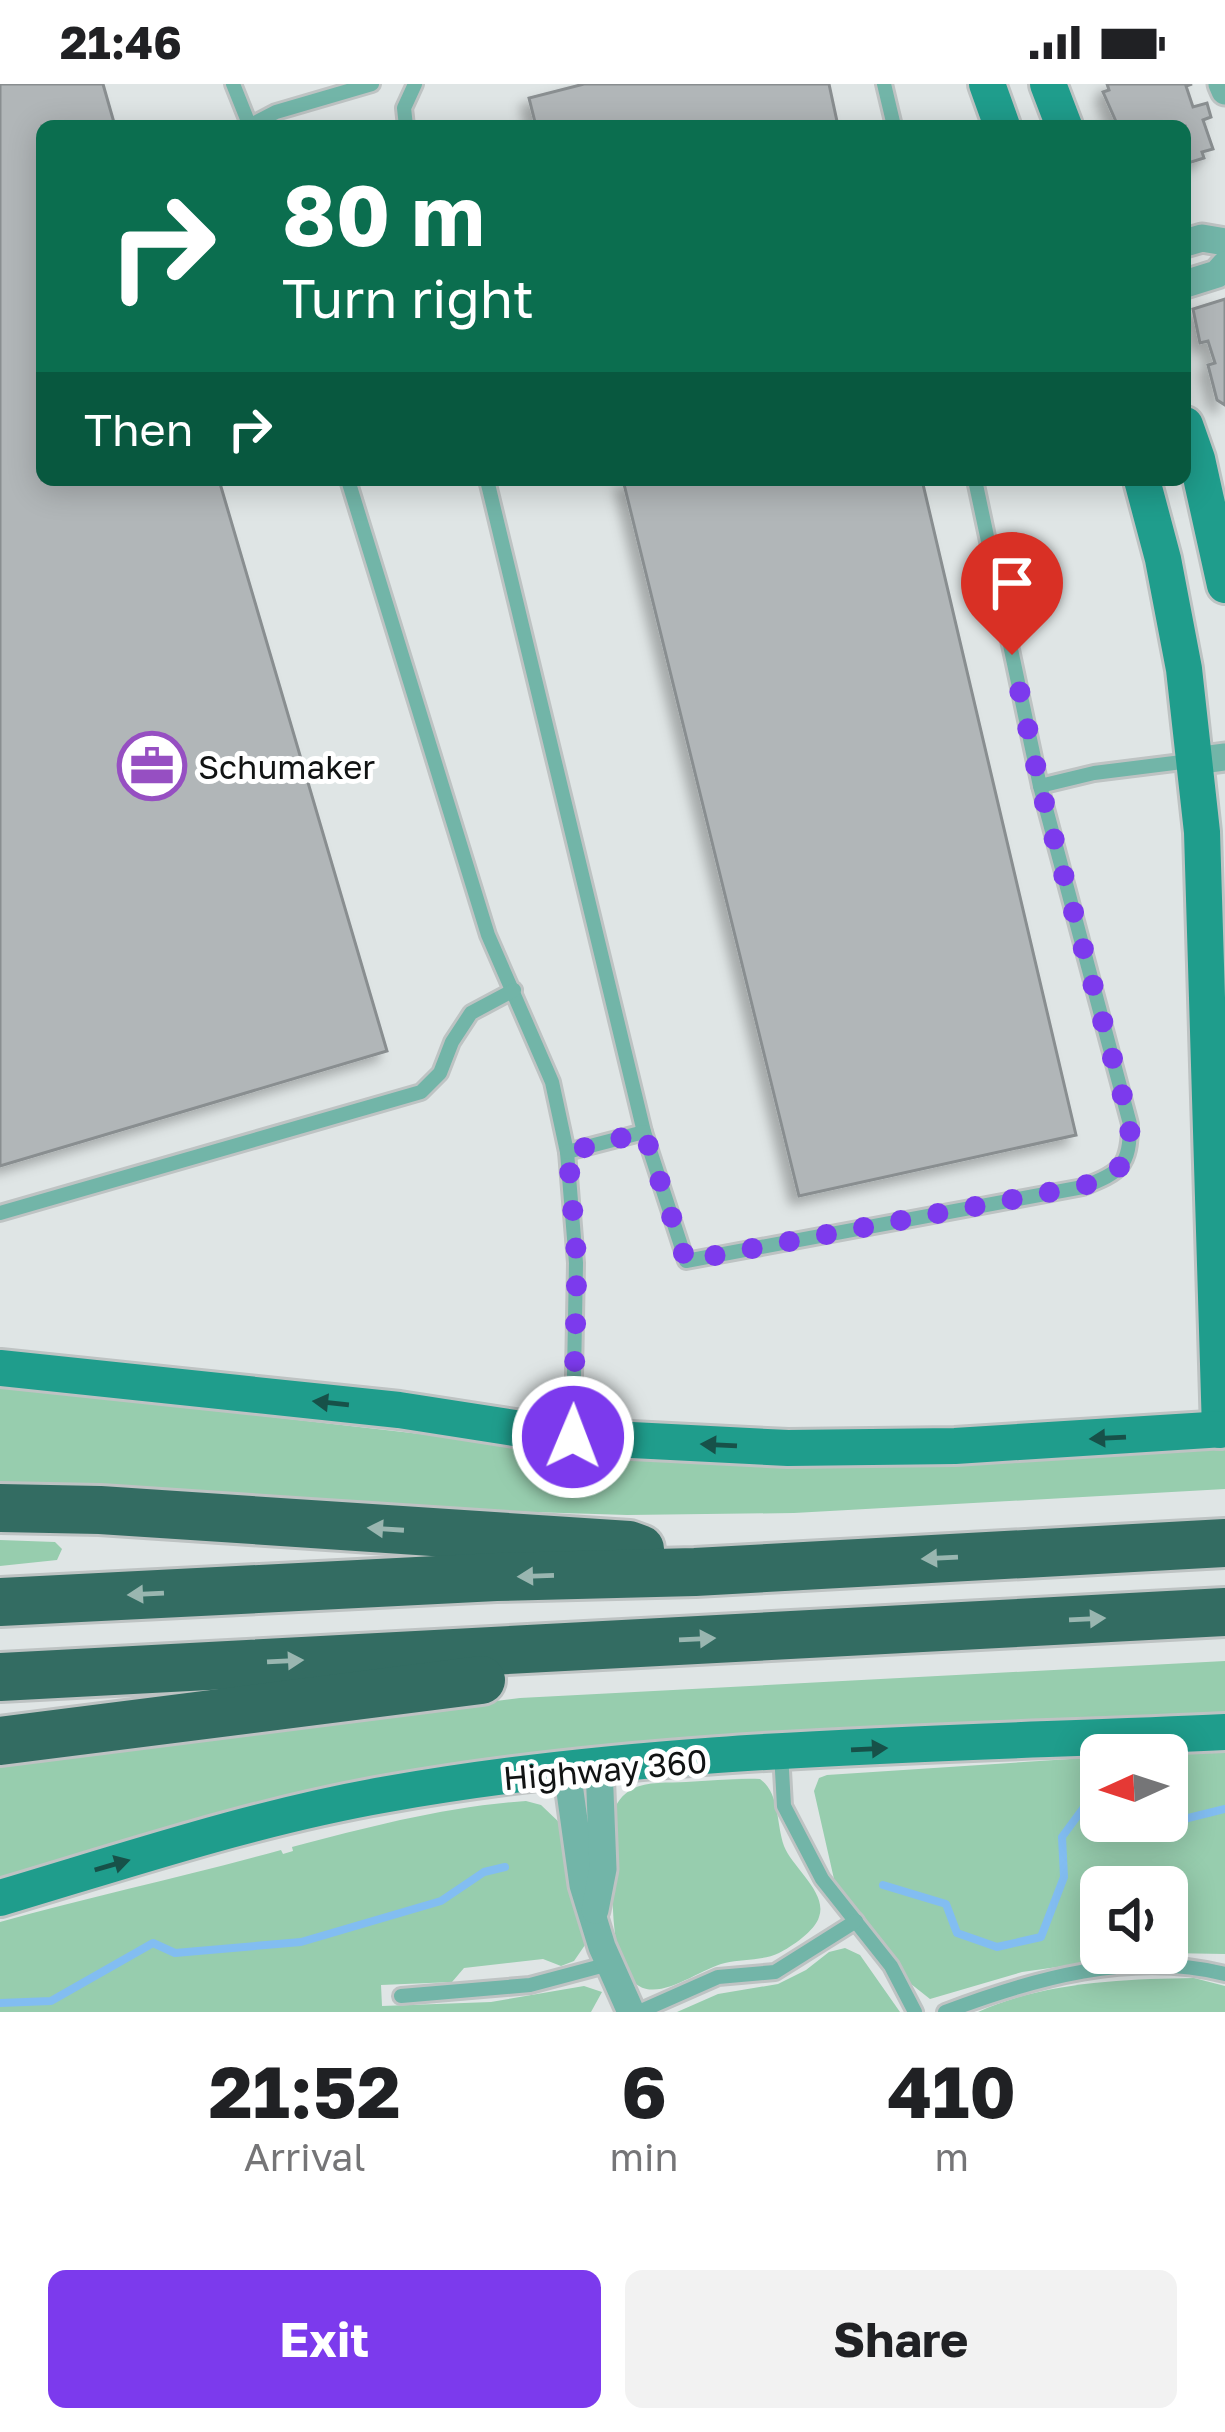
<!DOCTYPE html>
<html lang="en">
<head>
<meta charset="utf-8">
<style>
  :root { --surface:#fff; --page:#f2f2f2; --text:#202124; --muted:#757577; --accent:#7c3aed }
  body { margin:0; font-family:"Golos Text",sans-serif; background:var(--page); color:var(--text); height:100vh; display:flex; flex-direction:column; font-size:45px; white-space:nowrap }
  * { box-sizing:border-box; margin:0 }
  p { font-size:39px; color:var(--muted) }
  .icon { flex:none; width:66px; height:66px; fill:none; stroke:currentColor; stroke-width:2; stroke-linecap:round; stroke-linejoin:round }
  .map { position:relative; height:1928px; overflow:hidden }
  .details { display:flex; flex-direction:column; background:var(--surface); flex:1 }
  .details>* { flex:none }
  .top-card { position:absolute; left:36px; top:36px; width:1155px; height:366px; border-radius:18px; box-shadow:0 6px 30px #0003; background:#0b6e4f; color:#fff; overflow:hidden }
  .needle { width:78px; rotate:267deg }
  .tools { position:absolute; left:1080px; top:1650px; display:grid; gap:24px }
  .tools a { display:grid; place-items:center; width:108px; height:108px; border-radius:18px; background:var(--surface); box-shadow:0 6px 30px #0003; font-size:60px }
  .pin { position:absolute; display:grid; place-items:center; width:102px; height:102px; color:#fff; margin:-123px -51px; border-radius:50% 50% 50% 0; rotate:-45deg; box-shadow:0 0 12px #0007 }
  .pin .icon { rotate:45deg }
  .me { position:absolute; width:132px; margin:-66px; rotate:1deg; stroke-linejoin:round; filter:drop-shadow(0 0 9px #0008) }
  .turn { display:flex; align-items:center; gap:42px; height:252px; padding:0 48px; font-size:54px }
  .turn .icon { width:156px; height:156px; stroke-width:2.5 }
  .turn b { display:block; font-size:84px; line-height:102px }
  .then { display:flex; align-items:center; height:114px; padding:0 48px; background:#0003; gap:24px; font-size:45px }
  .eta { display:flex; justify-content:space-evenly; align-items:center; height:204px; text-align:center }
  .eta b { font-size:72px; font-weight:700; line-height:84px }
  .action { display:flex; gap:24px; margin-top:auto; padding:24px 48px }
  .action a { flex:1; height:138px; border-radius:18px; background:var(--accent); color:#fff; font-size:48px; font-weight:700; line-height:138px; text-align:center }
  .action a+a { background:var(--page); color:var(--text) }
  .status { display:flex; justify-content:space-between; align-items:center; height:84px; padding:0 60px; background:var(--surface); direction:ltr }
  .status svg { height:33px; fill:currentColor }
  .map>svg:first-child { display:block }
  .green { fill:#97cdae }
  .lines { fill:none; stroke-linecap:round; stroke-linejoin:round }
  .stream { stroke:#82bdf1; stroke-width:8 }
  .building { fill:#b1b6b8; stroke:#898e90; stroke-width:3; filter:url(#shadow) }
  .lane-casing { stroke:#bec3c3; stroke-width:20 }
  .street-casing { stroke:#bec3c3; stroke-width:33 }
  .secondary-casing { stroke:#bec3c3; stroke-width:42 }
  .highway-casing { stroke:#bec3c3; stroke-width:54 }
  .lane { stroke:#72b5a8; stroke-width:14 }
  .street { stroke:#72b5a8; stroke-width:27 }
  .secondary { stroke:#1f9d8c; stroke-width:36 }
  .highway { stroke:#336c62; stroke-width:48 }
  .oneway { fill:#175149 }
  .oneway2 { fill:#99b6b0 }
  .route { stroke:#7c3aed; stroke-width:21; stroke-dasharray:0 37.8 }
  .labels { text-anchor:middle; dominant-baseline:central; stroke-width:10; stroke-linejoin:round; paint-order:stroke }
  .poi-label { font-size:33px; fill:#111313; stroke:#fff; text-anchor:start }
  .street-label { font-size:33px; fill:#111313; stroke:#fff }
</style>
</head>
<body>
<div class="status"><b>21:46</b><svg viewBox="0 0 49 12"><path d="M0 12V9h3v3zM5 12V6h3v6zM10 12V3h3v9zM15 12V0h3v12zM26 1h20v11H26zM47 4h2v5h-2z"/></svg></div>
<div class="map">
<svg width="1225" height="1928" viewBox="0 0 1225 1928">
  <defs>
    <filter id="shadow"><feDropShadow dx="-8" dy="8" stdDeviation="6" flood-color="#0004"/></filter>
  </defs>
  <rect width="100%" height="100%" fill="#dfe5e5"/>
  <g class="green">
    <polygon points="0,1302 569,1367 1112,1369 1225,1363 1225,1405 794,1429 627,1431 0,1411"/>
    <polygon points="0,1456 55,1458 62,1465 57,1476 0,1482"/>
    <polygon points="1225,1577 1225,1631 654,1661 0,1796 0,1678 520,1614"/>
    <polygon points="1225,1668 1225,1870 1167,1869 1167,1803 1101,1803 1101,1869 1156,1869 1022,1888 930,1915 906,1896 834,1795 814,1707 819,1694 827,1691 1101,1673 1101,1737 1167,1737 1167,1671 1138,1671"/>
    <path d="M 760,1695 C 780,1710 776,1739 784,1762 C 792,1783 828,1809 819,1833 C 815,1847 791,1863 779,1869 C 762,1877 742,1875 725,1879 C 700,1885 662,1916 639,1902 C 618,1891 614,1848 613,1826 C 611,1792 595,1726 632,1705 C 647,1697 669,1699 686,1698 C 711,1697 735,1694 760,1695 Z"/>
    <path d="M 526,1717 L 541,1721 L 562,1741 L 585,1861 L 574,1877 L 561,1882 L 543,1875 L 464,1884 L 452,1898 L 381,1901 L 382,1922 L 491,1918 L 584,1902 L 602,1908 L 591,1928 L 0,1928 L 0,1838 C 93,1812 187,1792 281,1766 L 283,1770 L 293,1767 L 292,1763 C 368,1743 448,1722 526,1717 Z"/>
    <polygon points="845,1864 860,1871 900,1928 677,1928 718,1910 778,1900 806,1886 829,1868"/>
    <path d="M 1194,1894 L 1225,1902 L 1225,1928 L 978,1928 C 1043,1898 1124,1895 1194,1894 Z"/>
  </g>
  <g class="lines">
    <g class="stream">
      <polyline points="1156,1737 1168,1739 1225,1725"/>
      <polyline points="883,1801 946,1820 957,1849 997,1863 1041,1853 1064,1793 1062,1753 1090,1715 1101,1714"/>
      <polyline points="0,1919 51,1917 153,1859 175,1869 301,1858 441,1817 484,1788 505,1783"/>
    </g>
  </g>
  <g class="building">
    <polygon points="0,0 103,0 115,42 42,42 42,396 219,396 387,967 0,1082"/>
    <polygon points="584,0 829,0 838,42 536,42 529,14"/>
    <polygon points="1107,0 1192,0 1186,2 1193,23 1207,19 1211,33 1203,36 1213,65 1202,68 1204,74 1185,80 1185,42 1118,42 1103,8 1109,6"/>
    <polygon points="1225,215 1225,321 1217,316 1208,281 1215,279 1208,257 1200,259 1193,225"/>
    <polygon points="623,396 922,396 1076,1051 799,1112"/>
  </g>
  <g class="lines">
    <g class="lane-casing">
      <g id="lane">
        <polyline points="233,0 249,40"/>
        <polyline points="884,0 894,42"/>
        <polyline points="249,42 276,28 372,0"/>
        <polyline points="406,42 404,24 415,0"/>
        <polyline points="348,396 488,851 552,998 567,1068 576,1179 573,1348"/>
        <path d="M 487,396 L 644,1048 L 686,1177 L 1083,1103 C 1121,1088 1130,1082 1130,1040 L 1040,702"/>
        <polyline points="975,396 1040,702 1094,689 1190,677"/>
        <polyline points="567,1068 644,1048"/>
        <polyline points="0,1129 421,1008 440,989 452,958 471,929 514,906"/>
        <polyline points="781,1669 784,1722 822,1795 891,1882 915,1928"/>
        <polyline points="401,1912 530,1901 609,1880"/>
        <polyline points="639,1928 718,1893 775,1888 856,1837"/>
        <path d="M 945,1928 C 1032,1895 1132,1866 1225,1890"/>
      </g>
    </g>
    <g class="street-casing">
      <g id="street">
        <polyline points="1222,0 1225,7"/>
        <polyline points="1185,159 1202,154 1225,158"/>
        <polyline points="1185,200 1217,190 1225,181"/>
        <polyline points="1195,677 1225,673"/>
        <polyline points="567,1686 583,1801 602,1863 631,1928"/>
        <polyline points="595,1826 603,1785 599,1682"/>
      </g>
    </g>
    <g class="secondary-casing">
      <g id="secondary">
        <polyline points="987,0 1002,42"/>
        <polyline points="1048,0 1064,42"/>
        <polyline points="1185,341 1197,375 1225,501"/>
        <polyline points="1142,396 1163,475 1184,585 1202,748 1220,1346"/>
        <polyline points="0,1284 399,1326 573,1353 788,1364 955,1362 1225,1345"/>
        <path d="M 0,1814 C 128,1776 256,1733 388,1710 C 663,1661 947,1661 1225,1648"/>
      </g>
    </g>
    <g class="highway-casing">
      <g id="highway">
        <polyline points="0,1424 100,1426 629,1461 640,1465"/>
        <polyline points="0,1518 496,1493 695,1488 1225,1459"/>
        <polyline points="0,1593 1225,1528"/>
        <polyline points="0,1657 481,1596"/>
      </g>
    </g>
    <use href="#lane" class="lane"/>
    <use href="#street" class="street"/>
    <use href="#secondary" class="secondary"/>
    <use href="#highway" class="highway"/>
  </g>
  <defs><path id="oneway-solid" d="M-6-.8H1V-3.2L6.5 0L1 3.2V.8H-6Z" transform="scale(3)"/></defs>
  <g class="oneway">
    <use href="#oneway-solid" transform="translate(331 1319) rotate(-174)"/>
    <use href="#oneway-solid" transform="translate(1108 1354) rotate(177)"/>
    <use href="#oneway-solid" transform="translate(719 1361) rotate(-177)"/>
    <use href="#oneway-solid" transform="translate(869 1665) rotate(-3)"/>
    <use href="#oneway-solid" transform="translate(112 1781) rotate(-16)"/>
  </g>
  <g class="oneway2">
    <use href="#oneway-solid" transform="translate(386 1445) rotate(-176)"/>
    <use href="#oneway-solid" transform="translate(940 1474) rotate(177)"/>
    <use href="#oneway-solid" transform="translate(536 1492) rotate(178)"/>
    <use href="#oneway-solid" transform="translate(146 1510) rotate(177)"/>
    <use href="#oneway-solid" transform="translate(1087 1535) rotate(-3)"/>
    <use href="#oneway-solid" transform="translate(697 1555) rotate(-3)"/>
    <use href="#oneway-solid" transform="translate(285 1577) rotate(-3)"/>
  </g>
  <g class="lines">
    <path class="route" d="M 573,1353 L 577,1178 L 568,1068 L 644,1048 L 686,1177 L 1083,1102 C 1121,1088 1130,1082 1130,1040 L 1040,702 L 1012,571"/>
  </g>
  <defs>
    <g id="office-ring" transform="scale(3.45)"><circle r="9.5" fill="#fff" stroke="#964fc2" stroke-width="1.5"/><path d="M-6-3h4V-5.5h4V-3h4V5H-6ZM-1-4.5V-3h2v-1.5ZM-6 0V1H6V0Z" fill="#964fc2"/></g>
  </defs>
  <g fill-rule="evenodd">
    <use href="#office-ring" x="152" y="682"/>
  </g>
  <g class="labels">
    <g class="poi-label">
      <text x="198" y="682">Schumaker</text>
    </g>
    <g class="street-label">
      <text transform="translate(605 1685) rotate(-5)">Highway 360</text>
    </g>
  </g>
</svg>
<div class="tools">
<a><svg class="needle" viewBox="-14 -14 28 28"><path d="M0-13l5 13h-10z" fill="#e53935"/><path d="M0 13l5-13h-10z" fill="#757577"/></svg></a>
<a><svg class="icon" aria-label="sound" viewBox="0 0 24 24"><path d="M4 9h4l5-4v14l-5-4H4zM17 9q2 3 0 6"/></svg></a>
</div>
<div class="pin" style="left:1012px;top:571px;background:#d93025"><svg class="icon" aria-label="arrive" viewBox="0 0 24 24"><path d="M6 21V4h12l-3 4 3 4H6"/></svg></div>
<svg class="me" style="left:573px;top:1353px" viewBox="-20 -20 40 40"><circle r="17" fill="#7c3aed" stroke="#fff" stroke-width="3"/><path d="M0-11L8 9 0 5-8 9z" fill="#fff"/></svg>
<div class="top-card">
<div class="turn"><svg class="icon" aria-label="right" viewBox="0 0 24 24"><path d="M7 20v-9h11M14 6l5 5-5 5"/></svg><div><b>80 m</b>Turn right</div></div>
<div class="then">Then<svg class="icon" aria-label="right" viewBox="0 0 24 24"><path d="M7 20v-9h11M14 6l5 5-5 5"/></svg></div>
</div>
</div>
<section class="details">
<div class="eta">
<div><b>21:52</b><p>Arrival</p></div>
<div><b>6</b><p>min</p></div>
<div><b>410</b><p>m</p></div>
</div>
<div class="action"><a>Exit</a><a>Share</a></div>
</section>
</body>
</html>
